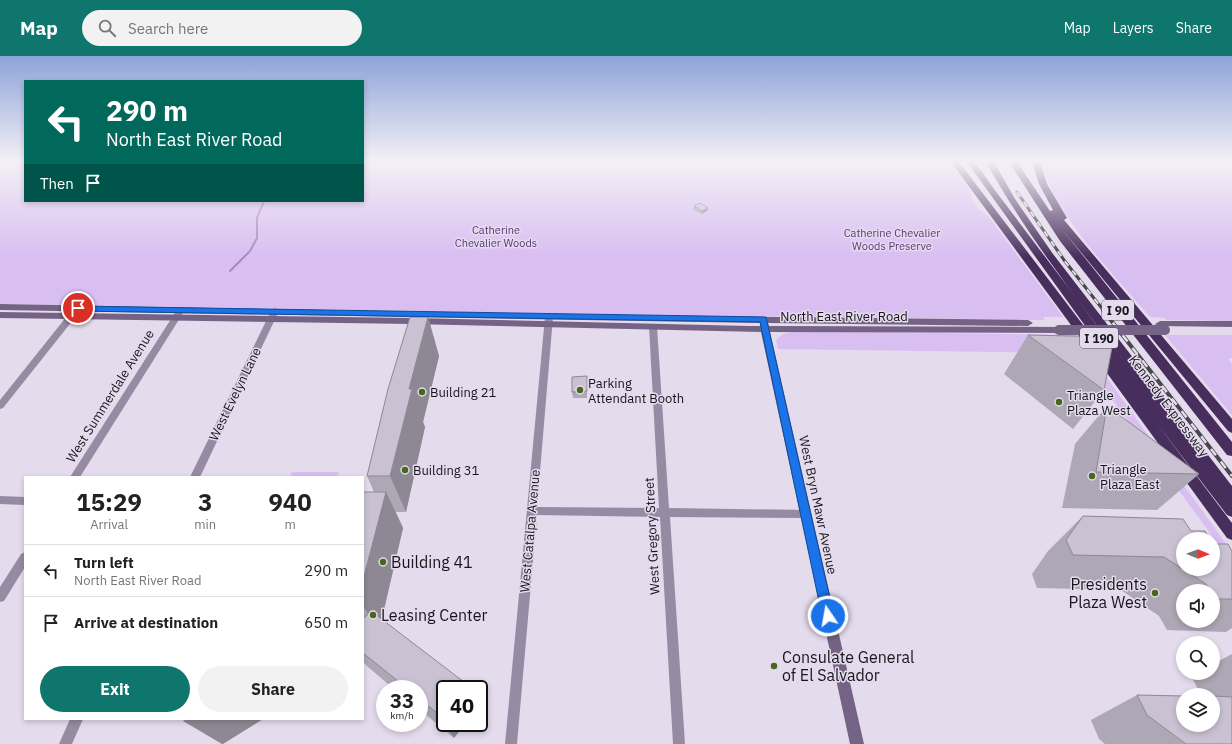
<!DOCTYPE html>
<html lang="en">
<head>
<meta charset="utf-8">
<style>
  :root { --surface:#fff; --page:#f2f2f2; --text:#222; --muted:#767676; --line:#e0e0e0; --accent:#0f766e }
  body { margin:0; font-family:"IBM Plex Sans",sans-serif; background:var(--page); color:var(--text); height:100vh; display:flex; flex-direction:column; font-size:15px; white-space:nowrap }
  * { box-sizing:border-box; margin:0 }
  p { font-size:13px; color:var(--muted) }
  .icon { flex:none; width:22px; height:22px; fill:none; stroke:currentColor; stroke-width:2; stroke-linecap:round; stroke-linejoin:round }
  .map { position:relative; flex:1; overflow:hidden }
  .panel { position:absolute; left:24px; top:420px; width:340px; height:244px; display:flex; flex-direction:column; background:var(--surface); border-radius:0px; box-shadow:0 2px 6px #0003 }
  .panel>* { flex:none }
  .banner { position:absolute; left:24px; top:24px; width:340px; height:122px; border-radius:0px; box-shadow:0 2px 6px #0003; background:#00695c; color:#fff; overflow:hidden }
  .needle { width:26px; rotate:91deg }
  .tools { position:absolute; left:1176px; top:476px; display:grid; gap:8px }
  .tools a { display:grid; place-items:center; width:44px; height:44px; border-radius:50%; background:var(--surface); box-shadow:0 2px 6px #0003; font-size:20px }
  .speed { position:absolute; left:376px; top:624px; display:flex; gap:8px; font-size:20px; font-weight:700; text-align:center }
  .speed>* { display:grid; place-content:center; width:52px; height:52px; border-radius:50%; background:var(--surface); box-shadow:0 2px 6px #0003; line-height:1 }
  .speed small { font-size:10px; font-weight:400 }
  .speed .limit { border:2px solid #111; border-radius:6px; background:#fff; color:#111 }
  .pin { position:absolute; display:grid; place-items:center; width:34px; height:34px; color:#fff; margin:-17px; border:2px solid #fff; border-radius:50%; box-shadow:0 1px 4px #0007 }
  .me { position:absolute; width:44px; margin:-22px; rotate:348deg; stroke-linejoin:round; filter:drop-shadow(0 0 3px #0008) }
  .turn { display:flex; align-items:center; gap:14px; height:84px; padding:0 16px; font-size:18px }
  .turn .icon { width:52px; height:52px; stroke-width:2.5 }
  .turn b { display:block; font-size:28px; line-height:34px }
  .then { display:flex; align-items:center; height:38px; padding:0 16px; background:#0003; gap:8px; font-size:15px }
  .eta { display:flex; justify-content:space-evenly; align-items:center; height:68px; text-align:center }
  .eta b { font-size:24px; font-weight:700; line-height:28px }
  .cta { display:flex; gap:8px; margin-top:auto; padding:8px 16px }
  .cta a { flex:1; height:46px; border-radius:24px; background:var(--accent); color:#fff; font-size:16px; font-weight:700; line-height:46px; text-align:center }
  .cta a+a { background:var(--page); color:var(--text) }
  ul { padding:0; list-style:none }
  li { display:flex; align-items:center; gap:12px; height:52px; padding:0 16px; border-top:1px solid var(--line) }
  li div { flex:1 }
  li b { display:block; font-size:15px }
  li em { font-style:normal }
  header { display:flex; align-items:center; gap:24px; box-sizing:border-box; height:56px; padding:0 20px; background:var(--accent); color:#fff }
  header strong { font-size:19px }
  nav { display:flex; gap:22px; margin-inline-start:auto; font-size:14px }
  .search { width:280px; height:36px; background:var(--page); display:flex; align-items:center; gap:10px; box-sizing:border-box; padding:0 14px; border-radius:22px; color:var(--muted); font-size:15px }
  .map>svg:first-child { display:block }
  .green { fill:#d9bef2 }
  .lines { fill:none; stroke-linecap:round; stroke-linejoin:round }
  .stream { stroke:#a68abf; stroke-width:2 }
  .street { fill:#978ba3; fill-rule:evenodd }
  .secondary { fill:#756385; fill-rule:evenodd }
  .highway { fill:#472e5c; fill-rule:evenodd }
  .rail-far1-casing { stroke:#4a464f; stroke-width:3 }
  .rail-casing { stroke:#4a464f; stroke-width:4 }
  .rail-far1 { stroke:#e4dbec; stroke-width:2; stroke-dasharray:6; stroke-linecap:butt }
  .rail { stroke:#e4dbec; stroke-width:2.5; stroke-dasharray:8; stroke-linecap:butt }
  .secondary-bridge { stroke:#756385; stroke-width:10 }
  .wall { fill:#aea7b5; fill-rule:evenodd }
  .shaded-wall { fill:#8d8893 }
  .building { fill:#cac2d2; stroke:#8d8893 }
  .route { fill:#1a73e8; stroke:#114b97 }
  .poi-dot { fill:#49671b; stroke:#e4dbec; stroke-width:1.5 }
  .labels { text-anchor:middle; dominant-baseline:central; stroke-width:3; stroke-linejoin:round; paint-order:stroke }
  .far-park-label { font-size:11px; fill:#5b3678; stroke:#e4dbec }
  .shield { fill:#e4dbec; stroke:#55505a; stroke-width:1 }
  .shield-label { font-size:12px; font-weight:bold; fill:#18151b }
  .street-label { font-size:13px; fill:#18151b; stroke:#e4dbec }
  .poi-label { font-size:13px; fill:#18151b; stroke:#e4dbec; text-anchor:start }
  .near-poi-label { font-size:16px; fill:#18151b; stroke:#e4dbec; text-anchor:start }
</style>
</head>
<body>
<header>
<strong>Map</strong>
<div class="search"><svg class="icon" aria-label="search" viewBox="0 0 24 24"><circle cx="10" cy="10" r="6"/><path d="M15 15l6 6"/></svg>Search here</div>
<nav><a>Map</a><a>Layers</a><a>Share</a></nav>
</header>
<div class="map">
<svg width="1232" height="688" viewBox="0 0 1232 688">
  <rect width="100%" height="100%" fill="#e4dbec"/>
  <g class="green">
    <polygon points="0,106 25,106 25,145 363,145 363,106 950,106 971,138 970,139 976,150 989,161 1063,261 1043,261 1045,264 769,260 674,261 424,255 0,248"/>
    <path d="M 1042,106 L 1232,106 L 1232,265 L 1167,264 L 1164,262 L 1150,261 C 1114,218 1056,162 1042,106 Z"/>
    <path d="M 798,275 L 1076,279 L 1232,496 L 1232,507 L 1078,297 L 778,293 L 776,284 C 783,277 789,276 798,275 Z"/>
    <polygon points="1165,279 1232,279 1232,302 1228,302 1232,308 1232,359"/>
    <polygon points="292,416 339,416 337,421 290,421"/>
  </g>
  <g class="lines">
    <polyline class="stream" points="230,215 250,195 257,182 257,162 264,145"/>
    <g class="street">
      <polygon points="78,249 82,252 81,254 3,352 0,353 0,344 75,250"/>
      <polygon points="181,251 185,254 80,421 70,421 178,252"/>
      <polygon points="275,252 279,255 200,421 190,421 271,255"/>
      <polygon points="549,258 553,261 537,451 659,452 649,271 653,268 657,271 669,452 806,454 810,455 811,458 810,461 806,462 670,461 685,688 673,688 660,461 537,459 517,688 505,688 545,261"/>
      <polygon points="0,440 25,441 25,449 0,448"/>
      <polygon points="25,496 25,511 4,545 0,546 0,531 21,498"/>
      <polygon points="70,663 83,663 72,688 59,688"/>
    </g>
    <g class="secondary">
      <polygon points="0,248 549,258 1028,264 1033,267 1028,270 768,267 769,270 1059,271 1064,274 1059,277 770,276 864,688 850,688 761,276 412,268 0,262 0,256 412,262 749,270 760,270 760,267 0,254"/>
      <polygon points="1160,265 1232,265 1232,271 1157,270 1155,268"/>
    </g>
    <g class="highway">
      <polygon points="951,106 959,106 1090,278 1092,281 1090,284 1082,284"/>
      <path d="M 967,106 L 975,106 L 994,133 L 1141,328 C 1087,256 1030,185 986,106 L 994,106 L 1015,143 L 1053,198 L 1232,430 L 1232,461 L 1227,459 L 1155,365 L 1232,467 L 1232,484 L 1227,482 L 1096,302 L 1094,299 L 1096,296 L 1104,296 Z"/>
      <polygon points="1009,106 1017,106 1050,155 1053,154 1039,128 1032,106 1040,106 1047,128 1067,162 1064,164 1232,363 1232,377 1228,375 1061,172 1232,386 1232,400 1227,399 1060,185"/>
    </g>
    <g class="rail-far1-casing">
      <polyline id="rail-far1" points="1017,136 1064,204 1104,255"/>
    </g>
    <g class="rail-casing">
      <polyline id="rail" points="1103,254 1232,420"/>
    </g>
    <use href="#rail-far1" class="rail-far1"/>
    <use href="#rail" class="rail"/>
    <polyline class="secondary-bridge" points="1059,274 1165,274"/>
  </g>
  <g class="wall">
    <polygon points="694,150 708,152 707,155 701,158 694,154"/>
    <polygon points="428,261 439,300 423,366 425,371 406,456 396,456 403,472 382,563 454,682 419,653 419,633 394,633 368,611 363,606 363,436 374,436 367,420"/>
    <polygon points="1028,279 1104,334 1073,373 1004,318"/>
    <polygon points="587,320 587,342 573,342 572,336"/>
    <polygon points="1107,350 1199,418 1157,454 1062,452 1075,388"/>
    <path d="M 1083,460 L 1191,475 L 1214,488 L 1232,495 L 1232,572 L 1226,576 L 1167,574 L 1159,560 L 1121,534 L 1037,532 L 1032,518 L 1048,495 ZM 1183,535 L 1213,535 L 1213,565 L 1183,565 Z"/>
    <polygon points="1232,598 1232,688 1105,688 1099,683 1091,664 1137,639 1213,669 1213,639 1199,639 1200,637 1191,620 1197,617 1213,617 1213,608"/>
  </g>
  <g class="shaded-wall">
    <polygon points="708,152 707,155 701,158 702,155"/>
    <polygon points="428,261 439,300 423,366 425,371 406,456 390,420 409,333"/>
    <polygon points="386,436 403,472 379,574 363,550 363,524"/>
    <polygon points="464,626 467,633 458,633"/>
    <polygon points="445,649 445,667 466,667 454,682 438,658"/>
    <polygon points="186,663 263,663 223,688 222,688 183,665"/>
  </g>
  <g class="building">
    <polygon points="700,147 708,152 702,155 694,150"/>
    <polygon points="410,261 428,261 409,333 412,333 390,420 367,420 388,333"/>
    <polygon points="1028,279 1114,281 1104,334"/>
    <polygon points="587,320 587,335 572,336 572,321"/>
    <polygon points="1107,350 1199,418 1096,416"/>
    <polygon points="363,436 386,436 363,524"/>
    <polygon points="1083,460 1183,463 1191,475 1205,475 1210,483 1183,483 1183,513 1213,513 1213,487 1214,488 1228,488 1232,495 1232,543 1215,543 1213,540 1213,535 1210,535 1206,528 1164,501 1073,499 1066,484"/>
    <polygon points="371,555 464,626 458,633 445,633 445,649 438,658 419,642 419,633 408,633 363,597 363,563"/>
    <polygon points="1137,639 1183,640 1183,669 1213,669 1213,640 1232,641 1232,688 1186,688 1147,659"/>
  </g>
  <linearGradient id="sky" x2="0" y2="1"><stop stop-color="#8da3d8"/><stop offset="0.52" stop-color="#f3eff6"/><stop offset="1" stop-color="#f3eff6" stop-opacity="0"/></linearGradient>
  <rect width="1232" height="202" fill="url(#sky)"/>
  <polygon class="route" points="76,250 766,261 834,560 832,563 828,565 824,563 822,560 760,266 78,255 76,254"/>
  <g class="poi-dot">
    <circle cx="580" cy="334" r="4"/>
    <circle cx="422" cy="336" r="4"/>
    <circle cx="1059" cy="346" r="4"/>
    <circle cx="405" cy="414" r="4"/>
    <circle cx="1092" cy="420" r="4"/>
    <circle cx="383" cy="506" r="4"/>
    <circle cx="1155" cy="537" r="4"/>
    <circle cx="373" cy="559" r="4"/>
    <circle cx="774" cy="610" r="4"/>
  </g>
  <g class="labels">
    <g class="far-park-label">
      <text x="496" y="174">Catherine<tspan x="496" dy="13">Chevalier Woods</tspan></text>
      <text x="892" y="177">Catherine Chevalier<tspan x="892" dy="13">Woods Preserve</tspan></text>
    </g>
    <g class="shield">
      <rect x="1102" y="244" width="32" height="20" rx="3"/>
      <rect x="1080" y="272" width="38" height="20" rx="3"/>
    </g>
    <g class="shield-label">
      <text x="1118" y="254">I 90</text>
      <text x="1099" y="282">I 190</text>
    </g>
    <g class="street-label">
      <text x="844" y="260">North East River Road</text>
      <text transform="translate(235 338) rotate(-64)">West Evelyn Lane</text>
      <text transform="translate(110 340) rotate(-58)">West Summerdale Avenue</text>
      <text transform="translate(1169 350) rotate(53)">Kennedy Expressway</text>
      <text transform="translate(818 449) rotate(78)">West Bryn Mawr Avenue</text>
      <text transform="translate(530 475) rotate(-85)">West Catalpa Avenue</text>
      <text transform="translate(652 480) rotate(-93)">West Gregory Street</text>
    </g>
    <g class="poi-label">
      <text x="588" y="327">Parking<tspan x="588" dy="15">Attendant Booth</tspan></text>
      <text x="430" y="336">Building 21</text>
      <text x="1067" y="339">Triangle<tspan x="1067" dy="15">Plaza West</tspan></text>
      <text x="1100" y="413">Triangle<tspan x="1100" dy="15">Plaza East</tspan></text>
      <text x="413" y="414">Building 31</text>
    </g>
    <g class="near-poi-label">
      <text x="391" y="506">Building 41</text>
      <text x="1147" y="528" text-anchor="end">Presidents<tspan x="1147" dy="18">Plaza West</tspan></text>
      <text x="381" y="559">Leasing Center</text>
      <text x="782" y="601">Consulate General<tspan x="782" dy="18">of El Salvador</tspan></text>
    </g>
  </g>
</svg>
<div class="tools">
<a><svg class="needle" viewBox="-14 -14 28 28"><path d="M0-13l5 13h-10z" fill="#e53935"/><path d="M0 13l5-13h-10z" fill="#767676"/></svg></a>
<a><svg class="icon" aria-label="sound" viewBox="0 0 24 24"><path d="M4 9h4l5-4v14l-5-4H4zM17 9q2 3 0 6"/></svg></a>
<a><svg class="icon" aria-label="search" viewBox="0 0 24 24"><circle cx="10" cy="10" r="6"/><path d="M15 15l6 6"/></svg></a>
<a><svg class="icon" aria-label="layers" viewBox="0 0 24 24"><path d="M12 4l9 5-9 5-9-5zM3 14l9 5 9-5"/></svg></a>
</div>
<div class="speed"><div>33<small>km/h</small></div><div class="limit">40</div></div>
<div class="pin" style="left:78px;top:252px;background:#d93025"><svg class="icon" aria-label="arrive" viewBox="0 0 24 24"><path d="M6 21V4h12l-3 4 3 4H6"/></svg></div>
<svg class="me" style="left:828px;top:560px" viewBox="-20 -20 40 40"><circle r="17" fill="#1a73e8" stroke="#fff" stroke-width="3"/><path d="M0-11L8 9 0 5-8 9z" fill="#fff"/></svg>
<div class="banner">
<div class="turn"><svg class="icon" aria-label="left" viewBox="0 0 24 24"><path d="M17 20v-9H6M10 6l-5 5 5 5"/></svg><div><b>290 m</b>North East River Road</div></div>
<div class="then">Then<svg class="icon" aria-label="arrive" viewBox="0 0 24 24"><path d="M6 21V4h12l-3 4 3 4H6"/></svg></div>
</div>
<section class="panel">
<div class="eta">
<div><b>15:29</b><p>Arrival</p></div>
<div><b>3</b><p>min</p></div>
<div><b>940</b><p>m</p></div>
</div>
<ul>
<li><svg class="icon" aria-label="left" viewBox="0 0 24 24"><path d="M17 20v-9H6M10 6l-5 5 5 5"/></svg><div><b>Turn left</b><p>North East River Road</p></div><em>290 m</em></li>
<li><svg class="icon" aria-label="arrive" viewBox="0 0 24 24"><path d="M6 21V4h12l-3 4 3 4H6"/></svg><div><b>Arrive at destination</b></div><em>650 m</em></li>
</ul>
<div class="cta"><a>Exit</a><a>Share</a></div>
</section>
</div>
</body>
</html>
